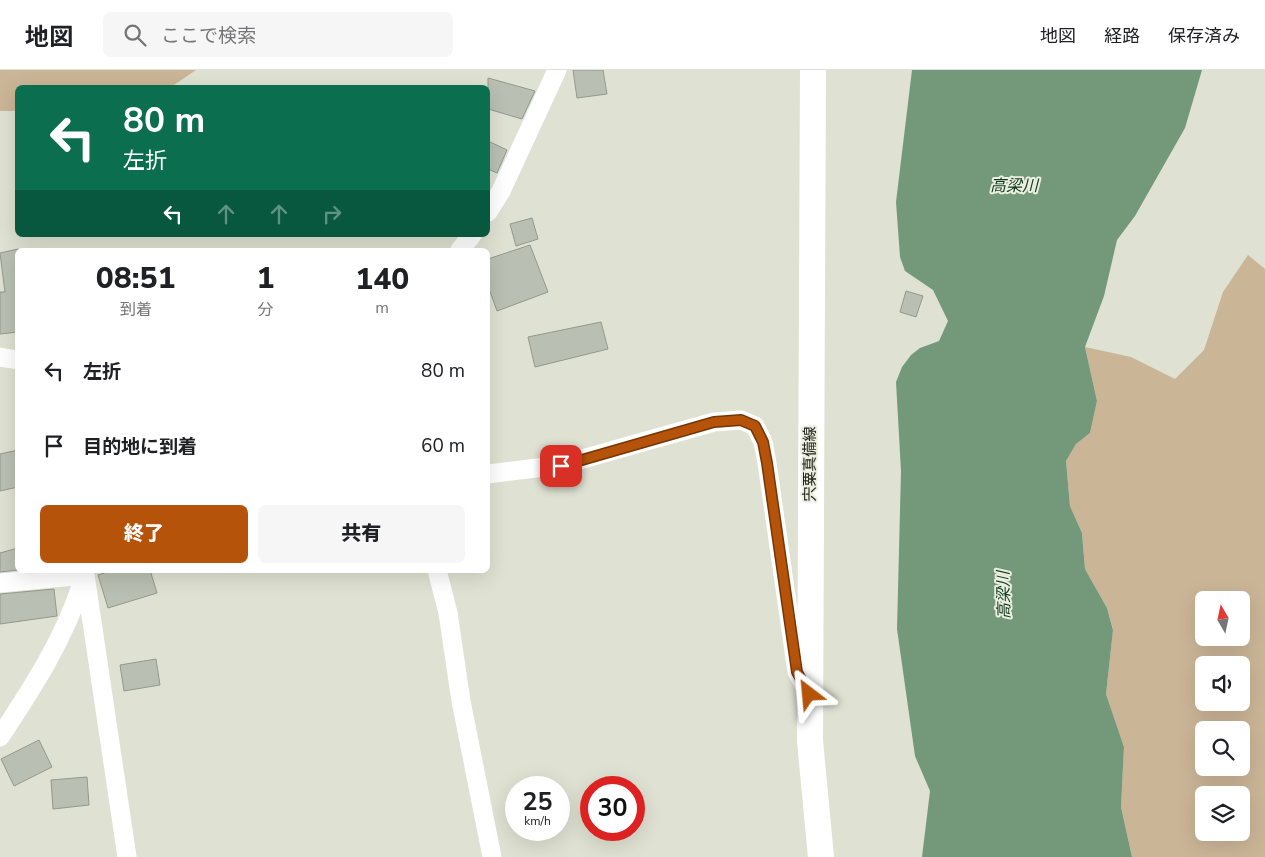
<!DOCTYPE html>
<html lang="ja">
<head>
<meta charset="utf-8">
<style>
  :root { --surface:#fff; --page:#f6f6f6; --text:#202124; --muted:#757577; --line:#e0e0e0; --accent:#b45309 }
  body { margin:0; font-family:"Nunito Sans","Noto Sans JP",sans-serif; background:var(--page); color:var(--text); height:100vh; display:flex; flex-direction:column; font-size:19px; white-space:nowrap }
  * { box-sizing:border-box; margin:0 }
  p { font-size:16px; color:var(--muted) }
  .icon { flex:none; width:28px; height:28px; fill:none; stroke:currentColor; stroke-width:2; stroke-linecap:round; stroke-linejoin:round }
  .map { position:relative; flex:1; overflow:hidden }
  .sheet { position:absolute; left:15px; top:178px; width:475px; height:325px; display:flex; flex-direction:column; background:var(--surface); border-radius:8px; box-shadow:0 5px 20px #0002 }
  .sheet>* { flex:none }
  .guide { position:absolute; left:15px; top:15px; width:475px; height:152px; border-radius:8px; box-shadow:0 5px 20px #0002; background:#0b6e4f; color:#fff; overflow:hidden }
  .needle { width:32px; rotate:351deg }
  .tools { position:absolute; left:1195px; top:521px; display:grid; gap:10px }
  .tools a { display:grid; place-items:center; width:55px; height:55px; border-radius:8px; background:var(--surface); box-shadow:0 5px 20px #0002; font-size:25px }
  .speed { position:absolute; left:505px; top:706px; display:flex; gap:10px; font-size:25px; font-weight:700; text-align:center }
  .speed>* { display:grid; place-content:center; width:65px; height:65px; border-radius:50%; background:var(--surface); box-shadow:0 5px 20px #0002; line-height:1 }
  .speed small { font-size:12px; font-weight:400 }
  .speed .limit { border:8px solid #d22; background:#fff; color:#111 }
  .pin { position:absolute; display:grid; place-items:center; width:42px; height:42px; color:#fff; margin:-21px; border-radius:10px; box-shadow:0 2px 8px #0006 }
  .me { position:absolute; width:55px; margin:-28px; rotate:331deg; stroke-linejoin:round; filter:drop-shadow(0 0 4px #0008) }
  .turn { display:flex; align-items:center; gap:18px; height:105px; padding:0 25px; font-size:22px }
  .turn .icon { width:65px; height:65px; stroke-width:2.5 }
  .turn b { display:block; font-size:35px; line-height:42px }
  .lanes { display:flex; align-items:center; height:48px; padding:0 25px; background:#0003; justify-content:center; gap:25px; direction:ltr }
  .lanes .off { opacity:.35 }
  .eta { display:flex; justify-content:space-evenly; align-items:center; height:85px; text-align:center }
  .eta b { font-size:30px; font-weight:800; line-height:35px }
  .button { display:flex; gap:10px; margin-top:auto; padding:10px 25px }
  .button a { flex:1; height:58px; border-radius:8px; background:var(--accent); color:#fff; font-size:20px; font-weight:800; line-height:58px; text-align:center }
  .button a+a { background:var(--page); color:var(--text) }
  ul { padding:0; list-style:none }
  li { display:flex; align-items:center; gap:15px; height:75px; padding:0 25px }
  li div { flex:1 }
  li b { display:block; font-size:19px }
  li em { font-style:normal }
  header { display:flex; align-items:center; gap:30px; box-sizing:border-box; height:70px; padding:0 25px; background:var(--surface); border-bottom:1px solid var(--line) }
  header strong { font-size:24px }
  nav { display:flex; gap:28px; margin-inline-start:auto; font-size:18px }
  .search { width:350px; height:45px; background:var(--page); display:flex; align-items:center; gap:12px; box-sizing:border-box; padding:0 18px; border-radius:8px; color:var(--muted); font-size:19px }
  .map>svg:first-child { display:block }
  .green { fill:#cbb597; fill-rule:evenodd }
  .water { fill:#73997a }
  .building { fill:#b9c0b3; stroke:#92998d }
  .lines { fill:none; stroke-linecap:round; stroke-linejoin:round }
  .street { stroke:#fff; stroke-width:19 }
  .secondary { stroke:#fff; stroke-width:26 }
  .route-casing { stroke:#753606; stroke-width:12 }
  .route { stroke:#b45309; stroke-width:9 }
  .labels { text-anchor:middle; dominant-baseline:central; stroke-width:4; stroke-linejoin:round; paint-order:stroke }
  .street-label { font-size:15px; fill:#23231e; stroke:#eceedf }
  .water-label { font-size:16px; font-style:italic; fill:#0a391a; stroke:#eceedf }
</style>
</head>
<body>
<header>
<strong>地図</strong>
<div class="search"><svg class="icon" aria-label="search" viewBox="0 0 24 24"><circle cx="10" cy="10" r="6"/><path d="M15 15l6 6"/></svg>ここで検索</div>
<nav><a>地図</a><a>経路</a><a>保存済み</a></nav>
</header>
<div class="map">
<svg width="1265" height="787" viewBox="0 0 1265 787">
  <rect width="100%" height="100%" fill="#dfe1d2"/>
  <g class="green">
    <polygon points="0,0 196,0 171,17 18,18 17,41 0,41"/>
    <path d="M 1248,185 L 1265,199 L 1265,787 L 1132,787 L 1121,737 L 1124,677 L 1106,624 L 1113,559 L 1107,538 L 1085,499 L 1082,463 L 1070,436 L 1066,391 L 1076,374 L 1090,363 L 1097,331 L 1085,277 L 1131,287 L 1175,309 L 1204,280 L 1223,222 ZM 1204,530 L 1241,530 L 1241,568 L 1204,568 ZM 1204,595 L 1241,595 L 1241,632 L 1204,632 ZM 1204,660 L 1241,660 L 1241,698 L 1204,698 ZM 1204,725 L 1241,725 L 1241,762 L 1204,762 Z"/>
  </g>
  <polygon class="water" points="912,0 1202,0 1185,58 1135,146 1117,170 1104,226 1085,277 1097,331 1090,363 1076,374 1066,391 1070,436 1082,463 1085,499 1107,538 1113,560 1106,624 1124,677 1121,737 1132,787 922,787 930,721 915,686 897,559 901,401 896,312 902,297 911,285 920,278 939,271 948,251 933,220 905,201 900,187 896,132"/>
  <g class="building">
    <polygon points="573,0 603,0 607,24 577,28"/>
    <polygon points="488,8 535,21 522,49 488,39"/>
    <polygon points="488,71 507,80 497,103 488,99"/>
    <polygon points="532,148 538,169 516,176 510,154"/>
    <polygon points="530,175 548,222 497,241 488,216 488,189"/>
    <polygon points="18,179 18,262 0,264 0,222 5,222 0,183"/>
    <polygon points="906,221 923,226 916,247 900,242"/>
    <polygon points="601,252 608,279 535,297 528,267"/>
    <polygon points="18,380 18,417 0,421 0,384"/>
    <polygon points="18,478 18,500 0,502 0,483"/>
    <polygon points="113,500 150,500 157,523 108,538 98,505"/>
    <polygon points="54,519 57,546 0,554 0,524"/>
    <polygon points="156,589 160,615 124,621 120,595"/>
    <polygon points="39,670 52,697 14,716 1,689"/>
    <polygon points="87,707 89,735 53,739 51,710"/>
  </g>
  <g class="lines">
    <g class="street">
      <polyline points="488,142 501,121 557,0"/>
      <polyline points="460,180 472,165"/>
      <polyline points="0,287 18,290"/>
      <polyline points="488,404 561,395 714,352 741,350 755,356 763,372 767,393 797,602 809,624"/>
      <polyline points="437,500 448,543 461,631 492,787"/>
      <polyline points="0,513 85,505 127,787"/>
      <path d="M 0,667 C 33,617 65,568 83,510"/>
    </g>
    <polyline class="secondary" points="813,0 810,671 821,787"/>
  </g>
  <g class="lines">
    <g class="route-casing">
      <polyline id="route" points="561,396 714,352 741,350 755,356 763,372 767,393 797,602 809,624"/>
    </g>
    <use href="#route" class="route"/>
  </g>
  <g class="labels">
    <g class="street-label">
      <text transform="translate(810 394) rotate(-90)">宍粟真備線</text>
    </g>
    <g class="water-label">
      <text x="1014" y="116">高梁川</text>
      <text transform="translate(1004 525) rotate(-91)">高梁川</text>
    </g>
  </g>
</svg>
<div class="tools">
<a><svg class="needle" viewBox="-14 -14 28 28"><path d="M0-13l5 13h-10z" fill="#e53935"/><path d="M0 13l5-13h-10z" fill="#757577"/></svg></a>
<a><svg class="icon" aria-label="sound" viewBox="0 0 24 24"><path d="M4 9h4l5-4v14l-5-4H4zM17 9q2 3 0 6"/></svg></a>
<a><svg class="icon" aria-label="search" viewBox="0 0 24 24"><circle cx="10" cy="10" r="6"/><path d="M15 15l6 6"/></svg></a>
<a><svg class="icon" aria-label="layers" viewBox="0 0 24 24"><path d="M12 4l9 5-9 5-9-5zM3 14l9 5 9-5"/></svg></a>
</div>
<div class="speed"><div>25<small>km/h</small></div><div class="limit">30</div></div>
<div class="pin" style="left:561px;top:396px;background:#d93025"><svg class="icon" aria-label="arrive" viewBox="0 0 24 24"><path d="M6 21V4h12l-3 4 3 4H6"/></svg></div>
<svg class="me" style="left:809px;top:624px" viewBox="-20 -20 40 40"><path d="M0-17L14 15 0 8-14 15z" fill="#b45309" stroke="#fff" stroke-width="4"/></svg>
<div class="guide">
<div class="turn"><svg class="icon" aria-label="left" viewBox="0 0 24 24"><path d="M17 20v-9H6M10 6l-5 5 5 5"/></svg><div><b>80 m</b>左折</div></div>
<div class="lanes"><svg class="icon" aria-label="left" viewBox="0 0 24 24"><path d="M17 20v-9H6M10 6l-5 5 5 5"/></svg><svg class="icon off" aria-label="ahead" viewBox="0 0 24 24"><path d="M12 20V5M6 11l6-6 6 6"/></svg><svg class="icon off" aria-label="ahead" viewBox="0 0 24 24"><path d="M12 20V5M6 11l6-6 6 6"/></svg><svg class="icon off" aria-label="right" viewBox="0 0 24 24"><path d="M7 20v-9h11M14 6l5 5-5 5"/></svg></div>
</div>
<section class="sheet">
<div class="eta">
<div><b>08:51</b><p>到着</p></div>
<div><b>1</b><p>分</p></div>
<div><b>140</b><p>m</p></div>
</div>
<ul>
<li><svg class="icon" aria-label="left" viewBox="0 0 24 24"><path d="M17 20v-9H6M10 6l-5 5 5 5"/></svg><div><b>左折</b></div><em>80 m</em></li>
<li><svg class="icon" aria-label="arrive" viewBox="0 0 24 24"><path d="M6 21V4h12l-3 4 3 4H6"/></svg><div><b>目的地に到着</b></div><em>60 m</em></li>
</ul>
<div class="button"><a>終了</a><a>共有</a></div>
</section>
</div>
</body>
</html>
